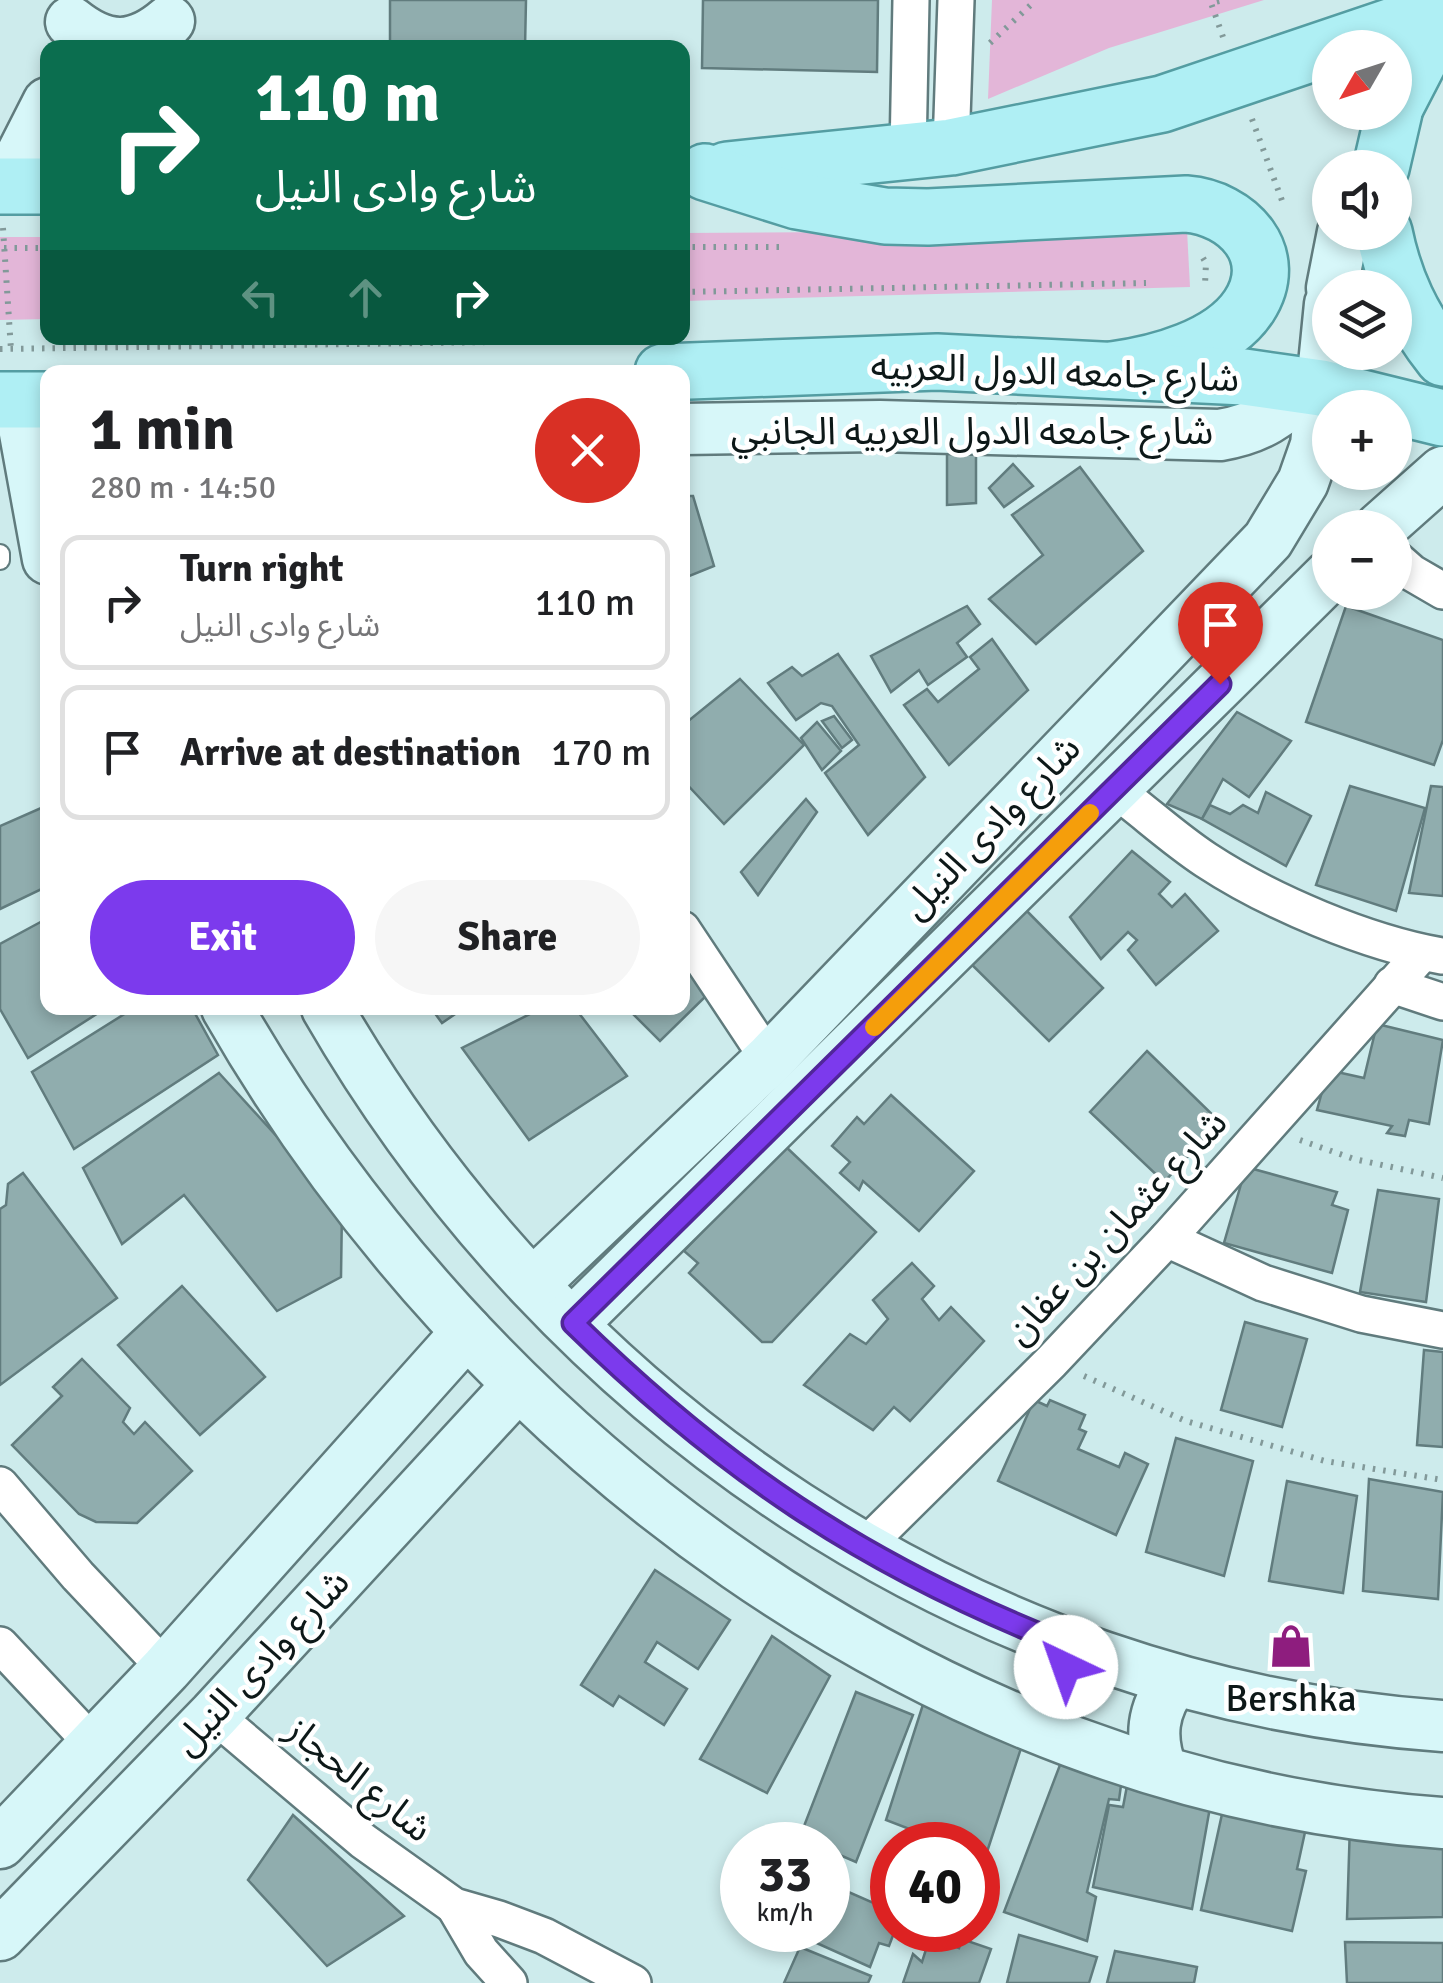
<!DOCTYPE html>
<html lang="en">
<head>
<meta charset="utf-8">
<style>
  :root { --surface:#fff; --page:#f6f6f6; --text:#202124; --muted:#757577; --line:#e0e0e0; --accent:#7c3aed }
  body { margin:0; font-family:Signika,"Noto Sans Arabic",sans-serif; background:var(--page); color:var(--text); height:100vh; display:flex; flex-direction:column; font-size:38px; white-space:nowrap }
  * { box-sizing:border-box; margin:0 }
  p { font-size:32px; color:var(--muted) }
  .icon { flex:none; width:55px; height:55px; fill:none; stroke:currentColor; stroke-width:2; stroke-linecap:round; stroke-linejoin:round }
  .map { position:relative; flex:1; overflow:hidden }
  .panel { position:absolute; left:40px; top:365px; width:650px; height:650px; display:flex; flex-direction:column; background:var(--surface); border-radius:20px; box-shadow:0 5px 15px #0003 }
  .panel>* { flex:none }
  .guide { position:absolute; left:40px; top:40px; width:650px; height:305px; border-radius:20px; box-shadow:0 5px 15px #0003; background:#0b6e4f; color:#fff; overflow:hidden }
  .needle { width:65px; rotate:231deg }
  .tools { position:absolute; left:1312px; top:30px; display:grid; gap:20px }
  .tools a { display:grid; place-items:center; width:100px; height:100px; border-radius:50%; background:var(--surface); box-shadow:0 5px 15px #0003; font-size:50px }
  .speed { position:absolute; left:720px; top:1822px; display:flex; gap:20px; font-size:50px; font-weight:700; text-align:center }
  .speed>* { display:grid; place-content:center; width:130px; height:130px; border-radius:50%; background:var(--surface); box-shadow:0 5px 15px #0003; line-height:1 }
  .speed small { font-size:25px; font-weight:400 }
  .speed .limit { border:15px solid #d22; background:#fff; color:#111 }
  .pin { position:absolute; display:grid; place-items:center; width:85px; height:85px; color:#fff; margin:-102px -42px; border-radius:50% 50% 50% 0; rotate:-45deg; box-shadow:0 0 10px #0007 }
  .pin .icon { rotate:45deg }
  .me { position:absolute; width:110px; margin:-55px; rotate:318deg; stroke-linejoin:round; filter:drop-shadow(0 0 8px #0008) }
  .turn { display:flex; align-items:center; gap:35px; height:210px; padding:0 50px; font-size:45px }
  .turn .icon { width:130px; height:130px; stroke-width:2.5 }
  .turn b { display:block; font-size:70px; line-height:85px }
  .lanes { display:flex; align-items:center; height:95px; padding:0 50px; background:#0003; justify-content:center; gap:50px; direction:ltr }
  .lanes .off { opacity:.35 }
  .round { display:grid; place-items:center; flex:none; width:105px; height:105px; border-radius:52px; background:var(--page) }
  .overview { display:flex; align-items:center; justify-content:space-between; height:170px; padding:0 50px }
  h1 { font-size:60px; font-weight:800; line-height:75px }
  .action { display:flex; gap:20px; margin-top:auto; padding:20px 50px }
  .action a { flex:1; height:115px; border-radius:60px; background:var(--accent); color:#fff; font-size:40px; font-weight:800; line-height:115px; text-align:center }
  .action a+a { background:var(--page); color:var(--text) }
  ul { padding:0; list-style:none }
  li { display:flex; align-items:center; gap:30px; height:135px; margin:0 20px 15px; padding:0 30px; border:5px solid var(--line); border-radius:20px }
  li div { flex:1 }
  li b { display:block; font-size:38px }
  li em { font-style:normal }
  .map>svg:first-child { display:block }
  .green { fill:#e3b6d8 }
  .building { fill:#90adae; stroke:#617c7e; stroke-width:2.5 }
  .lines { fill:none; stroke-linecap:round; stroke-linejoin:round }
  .lane-casing { stroke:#607b7d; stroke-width:22 }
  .street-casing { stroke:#607b7d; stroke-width:40 }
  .secondary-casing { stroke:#607b7d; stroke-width:55 }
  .primary-casing { stroke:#549da2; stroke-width:60 }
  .path { stroke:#829999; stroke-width:6; stroke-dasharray:2.5 8; stroke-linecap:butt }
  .lane { stroke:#fff; stroke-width:18 }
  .street { stroke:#fff; stroke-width:35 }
  .secondary { stroke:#d7f7f9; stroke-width:50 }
  .primary { stroke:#afeff4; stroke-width:55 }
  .route-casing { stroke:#51269a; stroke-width:25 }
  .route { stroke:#7c3aed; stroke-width:18 }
  .slow { stroke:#f59e0b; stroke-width:18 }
  .labels { text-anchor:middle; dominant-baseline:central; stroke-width:9; stroke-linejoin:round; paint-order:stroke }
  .street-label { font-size:38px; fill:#0d1818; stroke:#fff }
  .poi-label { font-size:38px; fill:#0d1818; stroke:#fff }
</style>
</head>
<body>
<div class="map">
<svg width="1443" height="1983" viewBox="0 0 1443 1983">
  <rect width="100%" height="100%" fill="#cdebec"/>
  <g class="green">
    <polygon points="992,0 1264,0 1109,48 988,99"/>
    <polygon points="1187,230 1190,287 683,301 682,233"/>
    <polygon points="47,237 47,319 0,320 0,237"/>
  </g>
  <g class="building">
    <polygon points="390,0 526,0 525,48 390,48"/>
    <polygon points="703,0 878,0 877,72 702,68"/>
    <polygon points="976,435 976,503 947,505 947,439"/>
    <polygon points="1013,464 1033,486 1004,507 989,488"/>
    <polygon points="1080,467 1143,551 1036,644 989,599 1043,555 1012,515"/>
    <polygon points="682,496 693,496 714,566 682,579"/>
    <polygon points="967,606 980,624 957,643 967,657 928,685 919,670 891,692 871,656"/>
    <polygon points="1346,606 1443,640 1443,740 1434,765 1306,722"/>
    <polygon points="992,639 1028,690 949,765 904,705 927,689 938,702 979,669 970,657"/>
    <polygon points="838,654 925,777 868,835 825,773 859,745 832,706 821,703 796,720 768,683 792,667 802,676"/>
    <polygon points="740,679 804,745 724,824 682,779 682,726"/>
    <polygon points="1237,712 1291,741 1249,797 1223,779 1202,819 1167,804"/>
    <polygon points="834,716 852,740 842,748 822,721"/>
    <polygon points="817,722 841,751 822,770 801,738"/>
    <polygon points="1350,786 1425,808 1396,911 1316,885"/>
    <polygon points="1431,786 1443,787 1443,896 1409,893"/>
    <polygon points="1266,792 1311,816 1286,866 1202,819 1210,805 1230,814 1243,805 1258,813"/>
    <polygon points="806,799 817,812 758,895 741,872"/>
    <polygon points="48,805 48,886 0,909 0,826"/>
    <polygon points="1132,851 1170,882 1159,894 1172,907 1185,894 1218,931 1156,985 1128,950 1137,940 1128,932 1101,959 1070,917"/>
    <polygon points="1019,903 1103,988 1049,1041 962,955"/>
    <polygon points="48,918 48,1008 106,1008 28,1058 0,1009 0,944"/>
    <polygon points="682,950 710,992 660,1041 627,1008 682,1008"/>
    <polygon points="134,1008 192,1008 218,1055 74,1149 32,1072"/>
    <polygon points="431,1008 464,1008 442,1023"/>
    <polygon points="542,1008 575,1008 627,1076 529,1140 462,1048"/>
    <polygon points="1377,1024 1443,1040 1429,1124 1409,1120 1405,1136 1387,1133 1392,1126 1317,1110 1328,1070 1364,1078"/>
    <polygon points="1147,1051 1220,1122 1164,1182 1090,1112"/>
    <polygon points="219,1073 342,1208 341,1277 277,1311 184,1195 122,1244 83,1168"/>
    <polygon points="891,1095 974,1171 919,1231 863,1181 859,1190 840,1173 850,1162 832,1146 857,1117 864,1124"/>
    <polygon points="784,1145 876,1232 772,1342 762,1342 689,1273 698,1263 684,1251"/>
    <polygon points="1246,1167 1337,1192 1332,1205 1348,1210 1332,1273 1224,1243"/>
    <polygon points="23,1173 117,1298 0,1385 0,1209 6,1205 8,1184"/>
    <polygon points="1378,1190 1439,1199 1426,1302 1360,1292"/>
    <polygon points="912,1263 934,1286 922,1299 939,1320 951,1307 984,1341 910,1421 894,1407 873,1430 804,1385 850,1334 866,1344 888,1319 873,1300"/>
    <polygon points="182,1286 265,1377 200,1435 118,1345"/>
    <polygon points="1245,1322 1307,1339 1282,1427 1221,1410"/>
    <polygon points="1424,1350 1443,1352 1443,1447 1417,1445"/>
    <polygon points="82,1359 130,1408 123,1422 134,1434 145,1422 192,1471 137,1523 96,1522 79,1514 12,1445 62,1396 53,1387"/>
    <polygon points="1034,1400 1047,1406 1050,1400 1085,1415 1079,1429 1086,1432 1078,1449 1119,1467 1125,1453 1148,1464 1116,1535 998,1481"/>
    <polygon points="1176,1438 1253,1461 1224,1576 1146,1552"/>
    <polygon points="1369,1479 1443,1492 1438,1599 1363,1591"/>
    <polygon points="1287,1481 1357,1496 1343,1593 1269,1581"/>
    <polygon points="655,1570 730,1620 698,1669 657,1642 645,1662 687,1689 664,1725 619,1696 613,1706 581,1685"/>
    <polygon points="772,1636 830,1676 767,1793 700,1759"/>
    <polygon points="856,1692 913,1715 856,1862 828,1850 828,1845 814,1845 799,1839"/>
    <polygon points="927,1692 1026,1733 985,1858 978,1855 978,1845 951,1845 886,1820"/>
    <polygon points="1063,1757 1122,1778 1119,1800 1109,1799 1087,1892 1096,1897 1087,1941 1004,1912"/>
    <polygon points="1130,1770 1212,1796 1192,1909 1093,1887 1109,1805 1123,1807"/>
    <polygon points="1224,1805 1307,1823 1297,1869 1306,1871 1292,1931 1201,1910"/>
    <polygon points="293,1815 404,1916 327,1966 248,1880"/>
    <polygon points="1350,1824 1443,1832 1443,1917 1347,1919"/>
    <polygon points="828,1883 892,1911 895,1930 889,1946 879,1943 870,1967 801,1936 803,1930 828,1930"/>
    <polygon points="1019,1935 1097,1957 1089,1983 1007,1983"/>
    <polygon points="930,1937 959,1948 962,1939 991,1949 979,1983 903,1983 913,1954 922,1962"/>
    <polygon points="1345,1942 1443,1943 1443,1983 1347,1983"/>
    <polygon points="800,1947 871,1976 868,1983 784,1983"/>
    <polygon points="1115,1951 1197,1967 1194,1983 1107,1983"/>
  </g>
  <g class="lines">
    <g class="lane-casing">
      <polyline id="lane" points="0,554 0,560"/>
    </g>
    <g class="street-casing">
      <g id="street">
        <polyline points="951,147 956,0"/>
        <polyline points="908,153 911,0"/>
        <polyline points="1395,558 1412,573 1443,591"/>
        <path d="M 1114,789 C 1145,812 1174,839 1206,860 C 1270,902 1367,943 1442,956"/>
        <polyline points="682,929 769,1060"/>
        <polyline points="1392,985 1443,1002"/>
        <polyline points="1167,1239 1263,1283 1361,1314 1443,1330"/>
        <polyline points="0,1485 78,1576 166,1669"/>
        <polyline points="862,1549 1051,1362 1167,1239 1422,953"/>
        <polyline points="0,1645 94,1745"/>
        <polyline points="214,1715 363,1841 454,1906 499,1919 544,1936 633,1983"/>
        <polyline points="454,1906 481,1952 509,1983"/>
      </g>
    </g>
    <g class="secondary-casing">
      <g id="secondary">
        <path d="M 71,22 C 106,50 135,50 169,21"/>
        <polyline points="1,186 21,156 48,103"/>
        <polyline points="1332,288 1343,232"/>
        <polyline points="19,400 48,559"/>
        <path d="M 682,429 L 880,426 L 1220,435 C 1257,429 1282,414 1306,385"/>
        <polyline points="1380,528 1443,472"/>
        <path d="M 227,1008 C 475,1442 934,1788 1443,1823"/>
        <path d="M 327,1008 C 560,1412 974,1694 1443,1726"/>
        <polyline points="533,1284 769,1060 1268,540 1303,482 1316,445 1330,304"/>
        <polyline points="573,1323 1330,575"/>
        <path d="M 1030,1724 C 1067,1709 1072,1673 1054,1640"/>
        <path d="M 1162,1771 C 1149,1737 1152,1710 1174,1681"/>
        <polyline points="0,1843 166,1669 467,1332"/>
        <polyline points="0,1935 214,1715 518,1385"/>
      </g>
    </g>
    <g class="primary-casing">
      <g id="primary">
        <polyline points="1395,107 1427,45 1443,28"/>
        <polyline points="1381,168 1394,112"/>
        <polyline points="727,170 951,147 1162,104 1443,9"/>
        <path d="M 705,172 L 797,201 L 885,216 L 928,217 L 1186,204 C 1238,208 1282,255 1249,306 C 1222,347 1157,364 1112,370"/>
        <polyline points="0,186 48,186"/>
        <path d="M 1384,232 C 1394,281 1412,319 1443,358"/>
        <polyline points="663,372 937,362 1244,377 1321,388 1443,418"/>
        <polyline points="0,400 48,400"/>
      </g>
    </g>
    <g class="path">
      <polyline points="1223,37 1211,3 1224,0"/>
      <polyline points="990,43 1036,0"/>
      <polyline points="1252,119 1284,206"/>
      <polyline points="3,228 11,350"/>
      <polyline points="682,247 785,247"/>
      <polyline points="4,248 48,248"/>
      <polyline points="1203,258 1206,263 1205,285"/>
      <polyline points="682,292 1146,283"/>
      <polyline points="71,338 72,348"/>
      <polyline points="0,349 634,340"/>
      <polyline points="1300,1140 1354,1159 1443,1178"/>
      <polyline points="1084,1376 1186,1421 1325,1461 1443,1480"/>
    </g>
    <use href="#lane" class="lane"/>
    <use href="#street" class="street"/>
    <use href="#secondary" class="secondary"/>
    <use href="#primary" class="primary"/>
  </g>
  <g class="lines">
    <g class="route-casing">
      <path id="route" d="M 1066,1667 L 1054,1640 C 861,1563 721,1468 573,1323 L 1220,684"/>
    </g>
    <use href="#route" class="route"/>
    <polyline class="slow" points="874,1027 1090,813"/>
  </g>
  <defs>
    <g id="shop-bare" transform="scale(3.45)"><path d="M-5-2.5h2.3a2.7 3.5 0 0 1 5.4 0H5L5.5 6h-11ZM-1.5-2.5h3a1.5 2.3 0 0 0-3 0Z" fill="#8e1d7e" stroke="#fff" stroke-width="2.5" paint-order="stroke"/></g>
  </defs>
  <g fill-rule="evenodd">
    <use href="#shop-bare" x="1291" y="1646"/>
  </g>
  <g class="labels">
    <g class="street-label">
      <text transform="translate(1055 372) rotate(2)">شارع جامعه الدول العربيه</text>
      <text x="972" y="431">شارع جامعه الدول العربيه الجانبي</text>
      <text transform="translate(991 827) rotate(-46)">شارع وادى النيل</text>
      <text transform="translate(1116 1227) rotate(-47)">شارع عثمان بن عفان</text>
      <text transform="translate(261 1662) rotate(-47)">شارع وادى النيل</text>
      <text transform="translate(359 1779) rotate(39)">شارع الحجاز</text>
    </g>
    <g class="poi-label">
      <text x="1291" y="1698">Bershka</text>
    </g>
  </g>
</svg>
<div class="tools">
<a><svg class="needle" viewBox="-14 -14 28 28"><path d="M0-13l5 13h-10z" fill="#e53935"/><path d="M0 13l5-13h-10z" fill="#757577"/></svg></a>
<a><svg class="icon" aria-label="sound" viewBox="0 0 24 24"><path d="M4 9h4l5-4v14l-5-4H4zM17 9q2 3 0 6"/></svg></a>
<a><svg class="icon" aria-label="layers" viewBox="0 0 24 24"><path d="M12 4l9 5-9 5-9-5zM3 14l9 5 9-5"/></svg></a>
<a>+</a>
<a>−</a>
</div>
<div class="speed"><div>33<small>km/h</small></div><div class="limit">40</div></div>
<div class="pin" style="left:1220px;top:684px;background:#d93025"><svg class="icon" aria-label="arrive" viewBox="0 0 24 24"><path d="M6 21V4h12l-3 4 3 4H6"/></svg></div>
<svg class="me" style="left:1066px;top:1667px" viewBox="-20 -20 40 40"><circle r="19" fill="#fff"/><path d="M0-13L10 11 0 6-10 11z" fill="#7c3aed"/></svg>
<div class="guide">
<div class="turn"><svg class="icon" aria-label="right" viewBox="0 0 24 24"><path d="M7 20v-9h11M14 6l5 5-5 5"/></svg><div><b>110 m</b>شارع وادى النيل</div></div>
<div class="lanes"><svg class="icon off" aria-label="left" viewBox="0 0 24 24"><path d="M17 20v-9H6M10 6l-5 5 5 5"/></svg><svg class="icon off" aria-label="ahead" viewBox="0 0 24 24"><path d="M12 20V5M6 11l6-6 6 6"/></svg><svg class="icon" aria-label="right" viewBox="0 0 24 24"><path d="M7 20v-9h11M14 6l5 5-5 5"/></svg></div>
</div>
<section class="panel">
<div class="overview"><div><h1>1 min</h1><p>280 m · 14:50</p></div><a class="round" style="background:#d93025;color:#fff"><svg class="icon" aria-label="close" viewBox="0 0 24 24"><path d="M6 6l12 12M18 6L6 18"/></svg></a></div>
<ul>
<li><svg class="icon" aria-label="right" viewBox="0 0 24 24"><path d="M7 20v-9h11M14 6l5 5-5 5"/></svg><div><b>Turn right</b><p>شارع وادى النيل</p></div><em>110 m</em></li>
<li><svg class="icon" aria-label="arrive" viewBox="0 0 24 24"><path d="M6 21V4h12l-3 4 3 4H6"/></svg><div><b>Arrive at destination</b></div><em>170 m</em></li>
</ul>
<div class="action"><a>Exit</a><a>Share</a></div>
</section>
</div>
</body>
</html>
